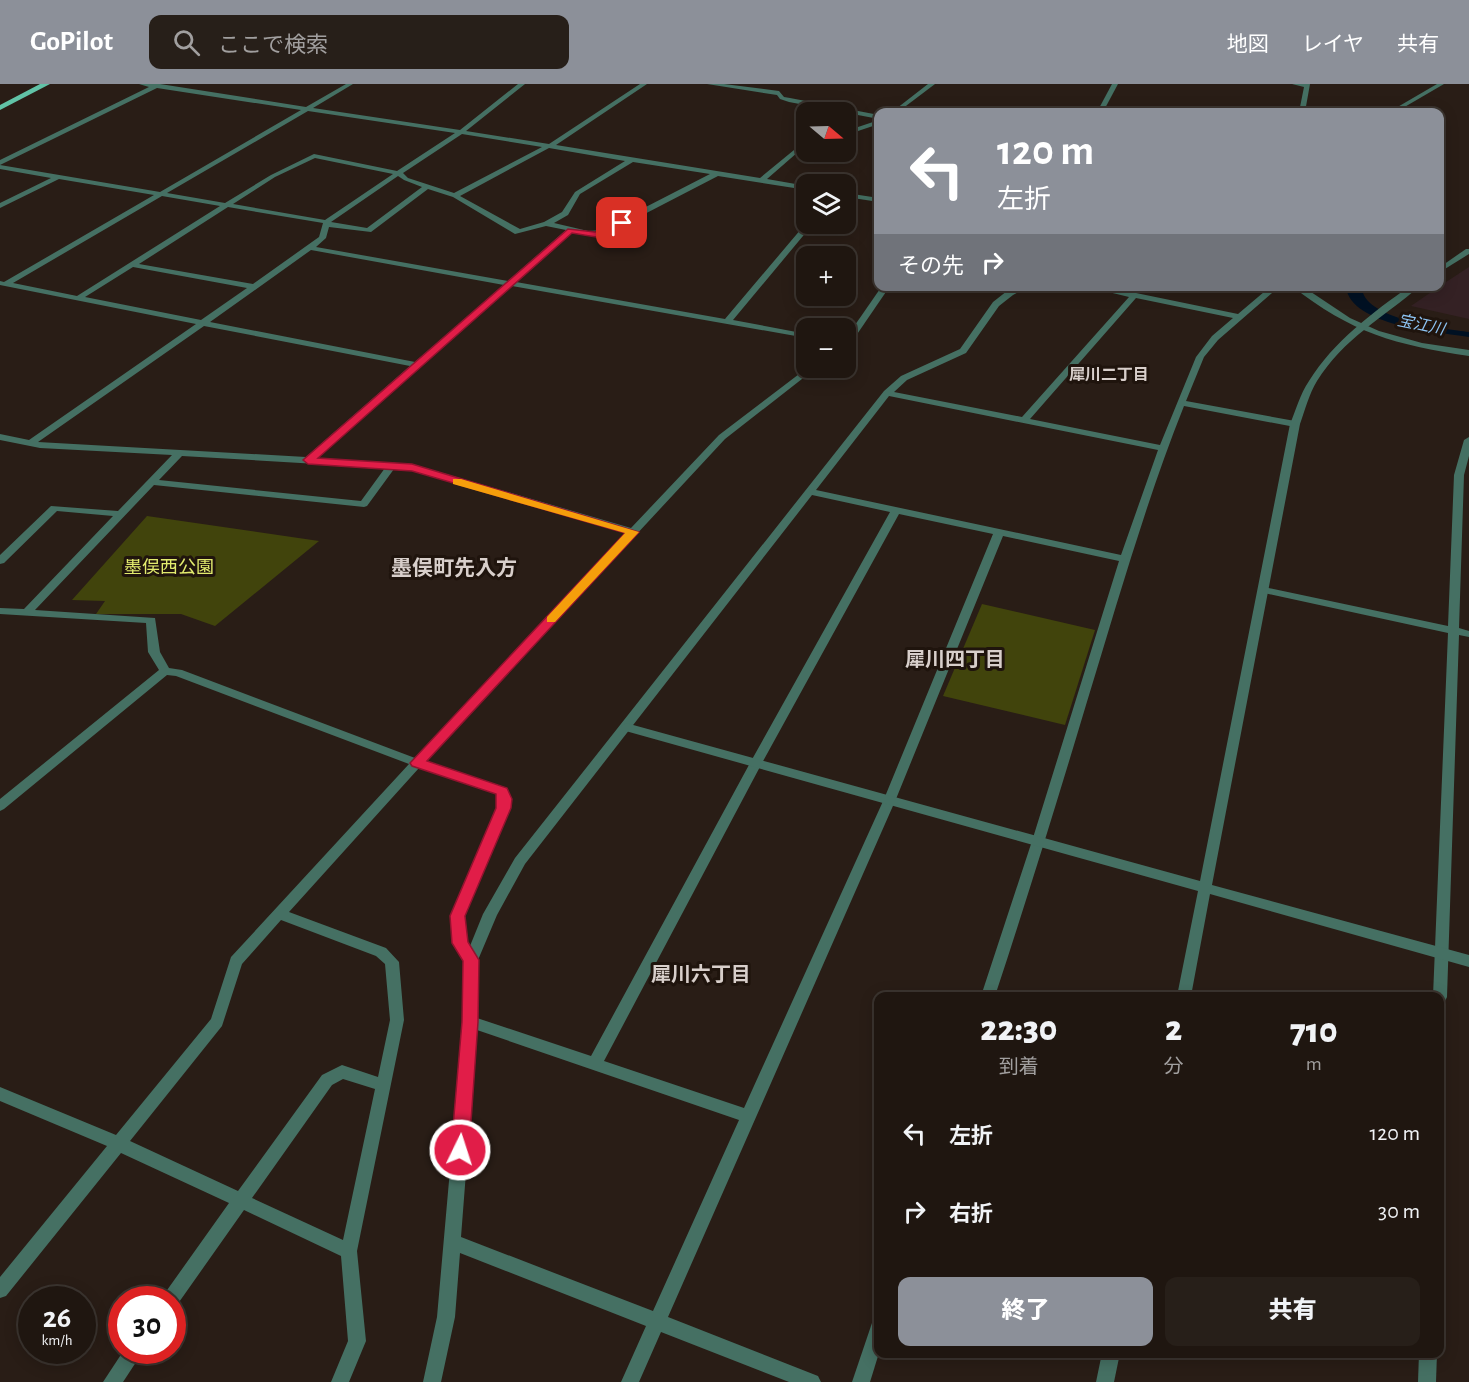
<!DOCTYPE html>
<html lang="ja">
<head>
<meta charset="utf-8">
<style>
  :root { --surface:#1f1610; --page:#271f19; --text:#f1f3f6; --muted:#a19f9f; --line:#3c3530; --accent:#8c9099 }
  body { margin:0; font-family:"Alegreya Sans","Noto Sans JP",sans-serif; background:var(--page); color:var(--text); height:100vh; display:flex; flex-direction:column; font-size:22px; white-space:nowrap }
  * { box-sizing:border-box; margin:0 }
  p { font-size:20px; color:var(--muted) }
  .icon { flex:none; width:33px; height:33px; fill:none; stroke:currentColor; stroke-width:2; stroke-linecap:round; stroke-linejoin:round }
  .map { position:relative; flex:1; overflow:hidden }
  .drawer { position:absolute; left:874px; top:908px; width:570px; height:366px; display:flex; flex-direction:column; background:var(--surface); border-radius:12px; box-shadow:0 3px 15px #0003,0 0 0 2px var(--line) }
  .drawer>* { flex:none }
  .hud { position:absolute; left:874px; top:24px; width:570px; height:183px; border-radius:12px; box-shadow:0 3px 15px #0003,0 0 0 2px var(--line); background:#8c9099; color:#fff; overflow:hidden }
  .needle { width:39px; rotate:109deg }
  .buttons { position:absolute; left:796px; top:18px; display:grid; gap:12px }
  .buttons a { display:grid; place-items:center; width:60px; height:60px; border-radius:12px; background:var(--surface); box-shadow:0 3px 15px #0003,0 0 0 2px var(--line); font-size:30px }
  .speed { position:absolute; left:18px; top:1202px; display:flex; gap:12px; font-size:30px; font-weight:700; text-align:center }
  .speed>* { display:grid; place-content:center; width:78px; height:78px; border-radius:50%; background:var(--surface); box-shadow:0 3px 15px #0003,0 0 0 2px var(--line); line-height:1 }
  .speed small { font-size:15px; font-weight:400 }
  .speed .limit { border:9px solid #d22; background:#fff; color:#111 }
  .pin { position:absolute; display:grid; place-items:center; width:51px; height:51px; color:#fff; margin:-26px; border-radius:12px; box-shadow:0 3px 9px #0006 }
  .me { position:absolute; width:66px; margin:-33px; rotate:4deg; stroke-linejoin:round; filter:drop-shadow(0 0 4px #0008) }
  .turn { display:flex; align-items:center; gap:21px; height:126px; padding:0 24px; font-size:27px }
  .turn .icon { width:78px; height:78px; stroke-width:2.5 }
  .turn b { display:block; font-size:42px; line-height:51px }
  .then { display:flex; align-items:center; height:57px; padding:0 24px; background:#0003; gap:12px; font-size:22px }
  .eta { display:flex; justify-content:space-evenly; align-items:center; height:102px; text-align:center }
  .eta b { font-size:36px; font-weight:800; line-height:42px }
  .action { display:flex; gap:12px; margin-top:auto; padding:12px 24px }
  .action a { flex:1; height:69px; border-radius:12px; background:var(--accent); color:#fff; font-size:24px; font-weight:800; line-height:69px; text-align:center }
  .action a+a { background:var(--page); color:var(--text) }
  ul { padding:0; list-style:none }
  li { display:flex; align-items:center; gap:18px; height:78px; padding:0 24px }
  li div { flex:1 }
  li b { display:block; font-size:22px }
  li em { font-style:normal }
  header { display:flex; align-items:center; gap:36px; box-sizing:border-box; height:84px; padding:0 30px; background:var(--accent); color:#fff }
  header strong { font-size:28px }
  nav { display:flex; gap:33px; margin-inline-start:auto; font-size:21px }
  .search { width:420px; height:54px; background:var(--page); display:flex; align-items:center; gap:15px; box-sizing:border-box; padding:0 21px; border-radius:12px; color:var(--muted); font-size:22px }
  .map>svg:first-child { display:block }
  .industrial { fill:#342124 }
  .green { fill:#41440c }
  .water { fill:#001123 }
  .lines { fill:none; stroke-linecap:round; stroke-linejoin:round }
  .minor { fill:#457063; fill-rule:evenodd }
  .tertiary { fill:#457063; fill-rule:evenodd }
  .primary { fill:#61c3a7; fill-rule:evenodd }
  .route { fill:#e11d48; stroke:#92132f; stroke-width:1.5 }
  .slow { fill:#f59e0b }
  .labels { text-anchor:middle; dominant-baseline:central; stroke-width:6; stroke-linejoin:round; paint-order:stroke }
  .far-water-label { font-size:16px; font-style:italic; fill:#8dc4f4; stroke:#1f140d }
  .far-neighbourhood-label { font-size:16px; font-weight:bold; fill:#d8cfcb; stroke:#1f140d }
  .park-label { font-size:18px; fill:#e2eb6e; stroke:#1f140d }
  .neighbourhood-label { font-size:20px; font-weight:bold; fill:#d8cfcb; stroke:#1f140d }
  .quarter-label { font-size:21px; font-weight:bold; fill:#d8cfcb; stroke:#1f140d }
</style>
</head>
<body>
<header>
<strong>GoPilot</strong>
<div class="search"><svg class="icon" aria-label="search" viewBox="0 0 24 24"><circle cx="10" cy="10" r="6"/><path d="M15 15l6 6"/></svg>ここで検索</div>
<nav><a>地図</a><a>レイヤ</a><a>共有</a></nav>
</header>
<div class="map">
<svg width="1469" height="1298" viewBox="0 0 1469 1298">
  <rect width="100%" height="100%" fill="#291d16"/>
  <polygon class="industrial" points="1469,183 1469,235 1411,222 1440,202"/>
  <g class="green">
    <polygon points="147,432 319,457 215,542 181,530 96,530 105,517 72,516"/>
    <polygon points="982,520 1095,546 1065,641 943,612"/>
  </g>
  <path class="water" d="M 1346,203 L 1362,203 C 1362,235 1445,245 1469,248 L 1469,253 C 1438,248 1351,242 1346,203 Z"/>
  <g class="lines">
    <g class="minor">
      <path d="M 139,0 L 160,0 L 306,23 L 346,0 L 353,0 L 313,24 L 460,46 L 518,0 L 525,0 L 466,47 L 549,60 L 640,0 L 647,0 L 556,61 L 760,94 L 794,66 L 807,60 L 807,64 L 798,68 L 767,95 L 807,102 L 807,106 L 718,92 L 606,150 L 588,151 L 573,148 L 516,198 L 725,235 L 807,138 L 813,140 L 733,236 L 807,250 L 807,254 L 512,202 L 316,374 L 412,380 L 631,444 L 719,351 L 807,284 L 816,284 L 725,355 L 426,677 L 506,704 L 511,715 L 509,725 L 465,832 L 467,858 L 470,862 L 483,830 L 515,774 L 884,307 L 901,292 L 960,265 L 993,218 L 1007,207 L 1018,202 L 1030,202 L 1013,211 L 999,222 L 966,269 L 907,296 L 894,308 L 1022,333 L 1129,213 L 1084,202 L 1102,202 L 1238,230 L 1271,202 L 1280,202 L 1218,256 L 1204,273 L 1186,317 L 1295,337 L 1300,340 L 1295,343 L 1184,322 C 1145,420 1117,520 1086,621 C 1057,718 1027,815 995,912 L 981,912 L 1032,757 L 1119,477 L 1003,452 L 896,715 L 668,1233 L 818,1292 L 821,1298 L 789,1298 L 661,1248 L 639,1298 L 621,1298 L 646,1242 L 460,1169 L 455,1233 L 441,1298 L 423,1298 L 437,1233 L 463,938 L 464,877 L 453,859 L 451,832 L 497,725 L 499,715 L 497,710 L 419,684 L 289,828 L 386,864 L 399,878 L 404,936 L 357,1167 L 366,1257 L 349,1298 L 331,1298 L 348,1257 L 341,1172 L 244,1126 L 177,1221 L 172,1223 L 172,1215 L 162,1215 L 165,1209 L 229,1119 L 121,1069 L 6,1212 L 0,1214 L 0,1193 L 107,1062 L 0,1017 L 0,1003 L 116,1051 L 211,935 L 231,873 L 409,680 L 176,592 L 167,591 L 4,725 L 0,727 L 0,715 L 159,586 L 148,568 L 146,539 L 0,530 L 0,524 L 24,525 L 113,432 L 57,427 L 4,479 L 0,480 L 0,471 L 51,422 L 118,427 L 172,371 L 40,364 L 0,356 L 0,350 L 29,356 L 196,240 L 0,201 L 0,197 L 4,198 L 154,111 L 59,95 L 0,124 L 0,119 L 51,94 L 0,85 L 0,76 L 149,3 ZM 157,4 L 301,26 L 160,108 L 0,81 ZM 308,27 L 455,49 L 397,87 L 314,70 L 271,91 L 225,119 L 167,109 ZM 462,50 L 542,63 L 454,109 L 408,94 L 403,89 ZM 549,64 L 625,77 L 575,108 L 562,128 L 544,138 L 520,145 L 460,112 ZM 315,74 L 393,90 L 325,136 L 233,120 L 275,93 ZM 633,78 L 710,90 L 601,146 L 588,147 L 554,139 L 568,131 L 580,110 ZM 398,92 L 404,96 L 422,103 L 367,144 L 331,138 ZM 428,105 L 453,113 L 515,150 L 546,142 L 566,146 L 508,197 L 316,163 L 326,154 L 329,143 L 371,148 ZM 162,112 L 220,122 L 77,212 L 13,199 ZM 228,123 L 323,139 L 319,153 L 253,200 L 139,180 ZM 311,166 L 504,201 L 415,278 L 210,238 ZM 133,183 L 247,204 L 201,236 L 85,213 ZM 1136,214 L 1233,234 L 1212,252 L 1196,273 L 1160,361 L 1030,335 ZM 204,242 L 410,282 L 306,373 L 38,358 ZM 889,312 L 1158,366 L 1121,471 L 816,406 ZM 182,372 L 385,384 L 361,417 L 159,396 ZM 394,385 L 411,386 L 626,449 L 415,674 L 182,586 L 169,584 L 160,568 L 155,534 L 35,526 L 154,401 L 364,423 L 367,422 ZM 812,411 L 890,428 L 750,679 L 591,972 L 477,934 L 478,876 L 497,831 L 525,780 ZM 899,430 L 993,450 L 884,715 L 744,1024 L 604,977 L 762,679 ZM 281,836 L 376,872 L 385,880 L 390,936 L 378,993 L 342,981 L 322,991 L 238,1107 L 130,1057 L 222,942 L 242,880 ZM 477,946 L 739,1036 L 653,1227 L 461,1153 ZM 343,995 L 375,1005 L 343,1156 L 252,1114 L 332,1001 Z"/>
      <polygon points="707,0 724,0 779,7 784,13 790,14 879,31 879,35 789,18 780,15 777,11"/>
      <polygon points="928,0 935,0 898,28 892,28"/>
      <polygon points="1292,0 1310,0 1305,28 1299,28 1304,3"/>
      <polygon points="1437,0 1444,0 1396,28 1389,28"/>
      <polygon points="879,36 879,40 846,51 846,47"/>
      <polygon points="846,109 879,114 879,118 846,113"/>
      <polygon points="882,202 890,202 849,262 846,263 846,254"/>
      <path d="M 1292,202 L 1302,202 L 1350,234 L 1379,247 L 1422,259 L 1469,266 L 1469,272 C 1396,261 1351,249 1292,202 Z"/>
      <polygon points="1469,353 1469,372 1464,391 1459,544 1469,547 1469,553 1459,551 1447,913 1445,917 1440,919 1440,912 1433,912 1448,549 1264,509 1259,506 1264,503 1448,542 1454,391 1464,356"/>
      <polygon points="879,1233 879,1269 870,1298 852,1298 873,1236"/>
      <polygon points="124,1266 144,1266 123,1298 103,1298"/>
      <polygon points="1419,1269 1437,1269 1436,1298 1418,1298"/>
    </g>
    <g class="tertiary">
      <polygon points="1112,0 1118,0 1103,28 1097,28"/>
      <polygon points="1466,165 1469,165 1469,170 1440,188 1440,183"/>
      <path d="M 1410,202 L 1420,202 C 1383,234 1344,254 1317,297 C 1309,310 1305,326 1300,340 L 1212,801 L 1469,871 L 1469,883 L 1210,810 L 1191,912 L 1177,912 L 1198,807 L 622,646 L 620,643 L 626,639 L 1200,797 L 1290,340 C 1296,326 1300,310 1309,297 C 1334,257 1372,229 1410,202 Z"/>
      <polygon points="1102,1269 1120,1269 1114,1298 1096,1298"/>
    </g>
    <polygon class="primary" points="40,0 50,0 0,26 0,21"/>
  </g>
  <polygon class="route" points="619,137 626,139 596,153 572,149 318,374 412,380 639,448 427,677 507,704 512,715 511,724 465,832 468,858 479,876 478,938 469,1066 466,1071 460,1074 454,1071 451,1066 462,938 463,877 452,859 450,832 496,724 496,710 412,682 410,679 625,449 412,387 308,380 303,376 568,145 595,148"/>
  <polygon class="slow" points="453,395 461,395 639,448 555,538 547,538 547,533 625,449 453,400"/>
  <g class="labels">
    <g class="far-water-label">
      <text transform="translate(1421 241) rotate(12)">宝江川</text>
    </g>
    <g class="far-neighbourhood-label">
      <text x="1109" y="291">犀川二丁目</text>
    </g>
    <g class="park-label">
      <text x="169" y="484">墨俣西公園</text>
    </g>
    <g class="neighbourhood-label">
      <text x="955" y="576">犀川四丁目</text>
      <text x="701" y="891">犀川六丁目</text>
    </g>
    <g class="quarter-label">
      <text x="454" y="484">墨俣町先入方</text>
    </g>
  </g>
</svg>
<div class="buttons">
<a><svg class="needle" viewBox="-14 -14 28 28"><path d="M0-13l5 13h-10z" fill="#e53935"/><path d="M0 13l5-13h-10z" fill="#a19f9f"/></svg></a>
<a><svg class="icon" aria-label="layers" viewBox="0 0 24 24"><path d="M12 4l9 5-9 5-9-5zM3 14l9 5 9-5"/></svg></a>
<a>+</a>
<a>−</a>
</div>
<div class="speed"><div>26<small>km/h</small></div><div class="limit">30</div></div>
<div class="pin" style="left:622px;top:139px;background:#d93025"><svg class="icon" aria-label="arrive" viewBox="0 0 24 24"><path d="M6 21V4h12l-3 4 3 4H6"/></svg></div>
<svg class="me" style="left:460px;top:1066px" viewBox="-20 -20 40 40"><circle r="17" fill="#e11d48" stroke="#fff" stroke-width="3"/><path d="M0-11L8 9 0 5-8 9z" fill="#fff"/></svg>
<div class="hud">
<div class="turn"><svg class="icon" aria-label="left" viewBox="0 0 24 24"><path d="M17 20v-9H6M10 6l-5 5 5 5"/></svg><div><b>120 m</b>左折</div></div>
<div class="then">その先<svg class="icon" aria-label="right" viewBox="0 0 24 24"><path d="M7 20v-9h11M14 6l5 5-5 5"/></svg></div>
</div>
<section class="drawer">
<div class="eta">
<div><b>22:30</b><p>到着</p></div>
<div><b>2</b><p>分</p></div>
<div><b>710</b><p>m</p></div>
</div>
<ul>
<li><svg class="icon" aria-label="left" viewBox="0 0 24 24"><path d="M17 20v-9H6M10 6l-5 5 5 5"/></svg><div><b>左折</b></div><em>120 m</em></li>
<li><svg class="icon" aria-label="right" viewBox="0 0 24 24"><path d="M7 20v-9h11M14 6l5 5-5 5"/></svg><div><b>右折</b></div><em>30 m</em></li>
</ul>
<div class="action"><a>終了</a><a>共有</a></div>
</section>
</div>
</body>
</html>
